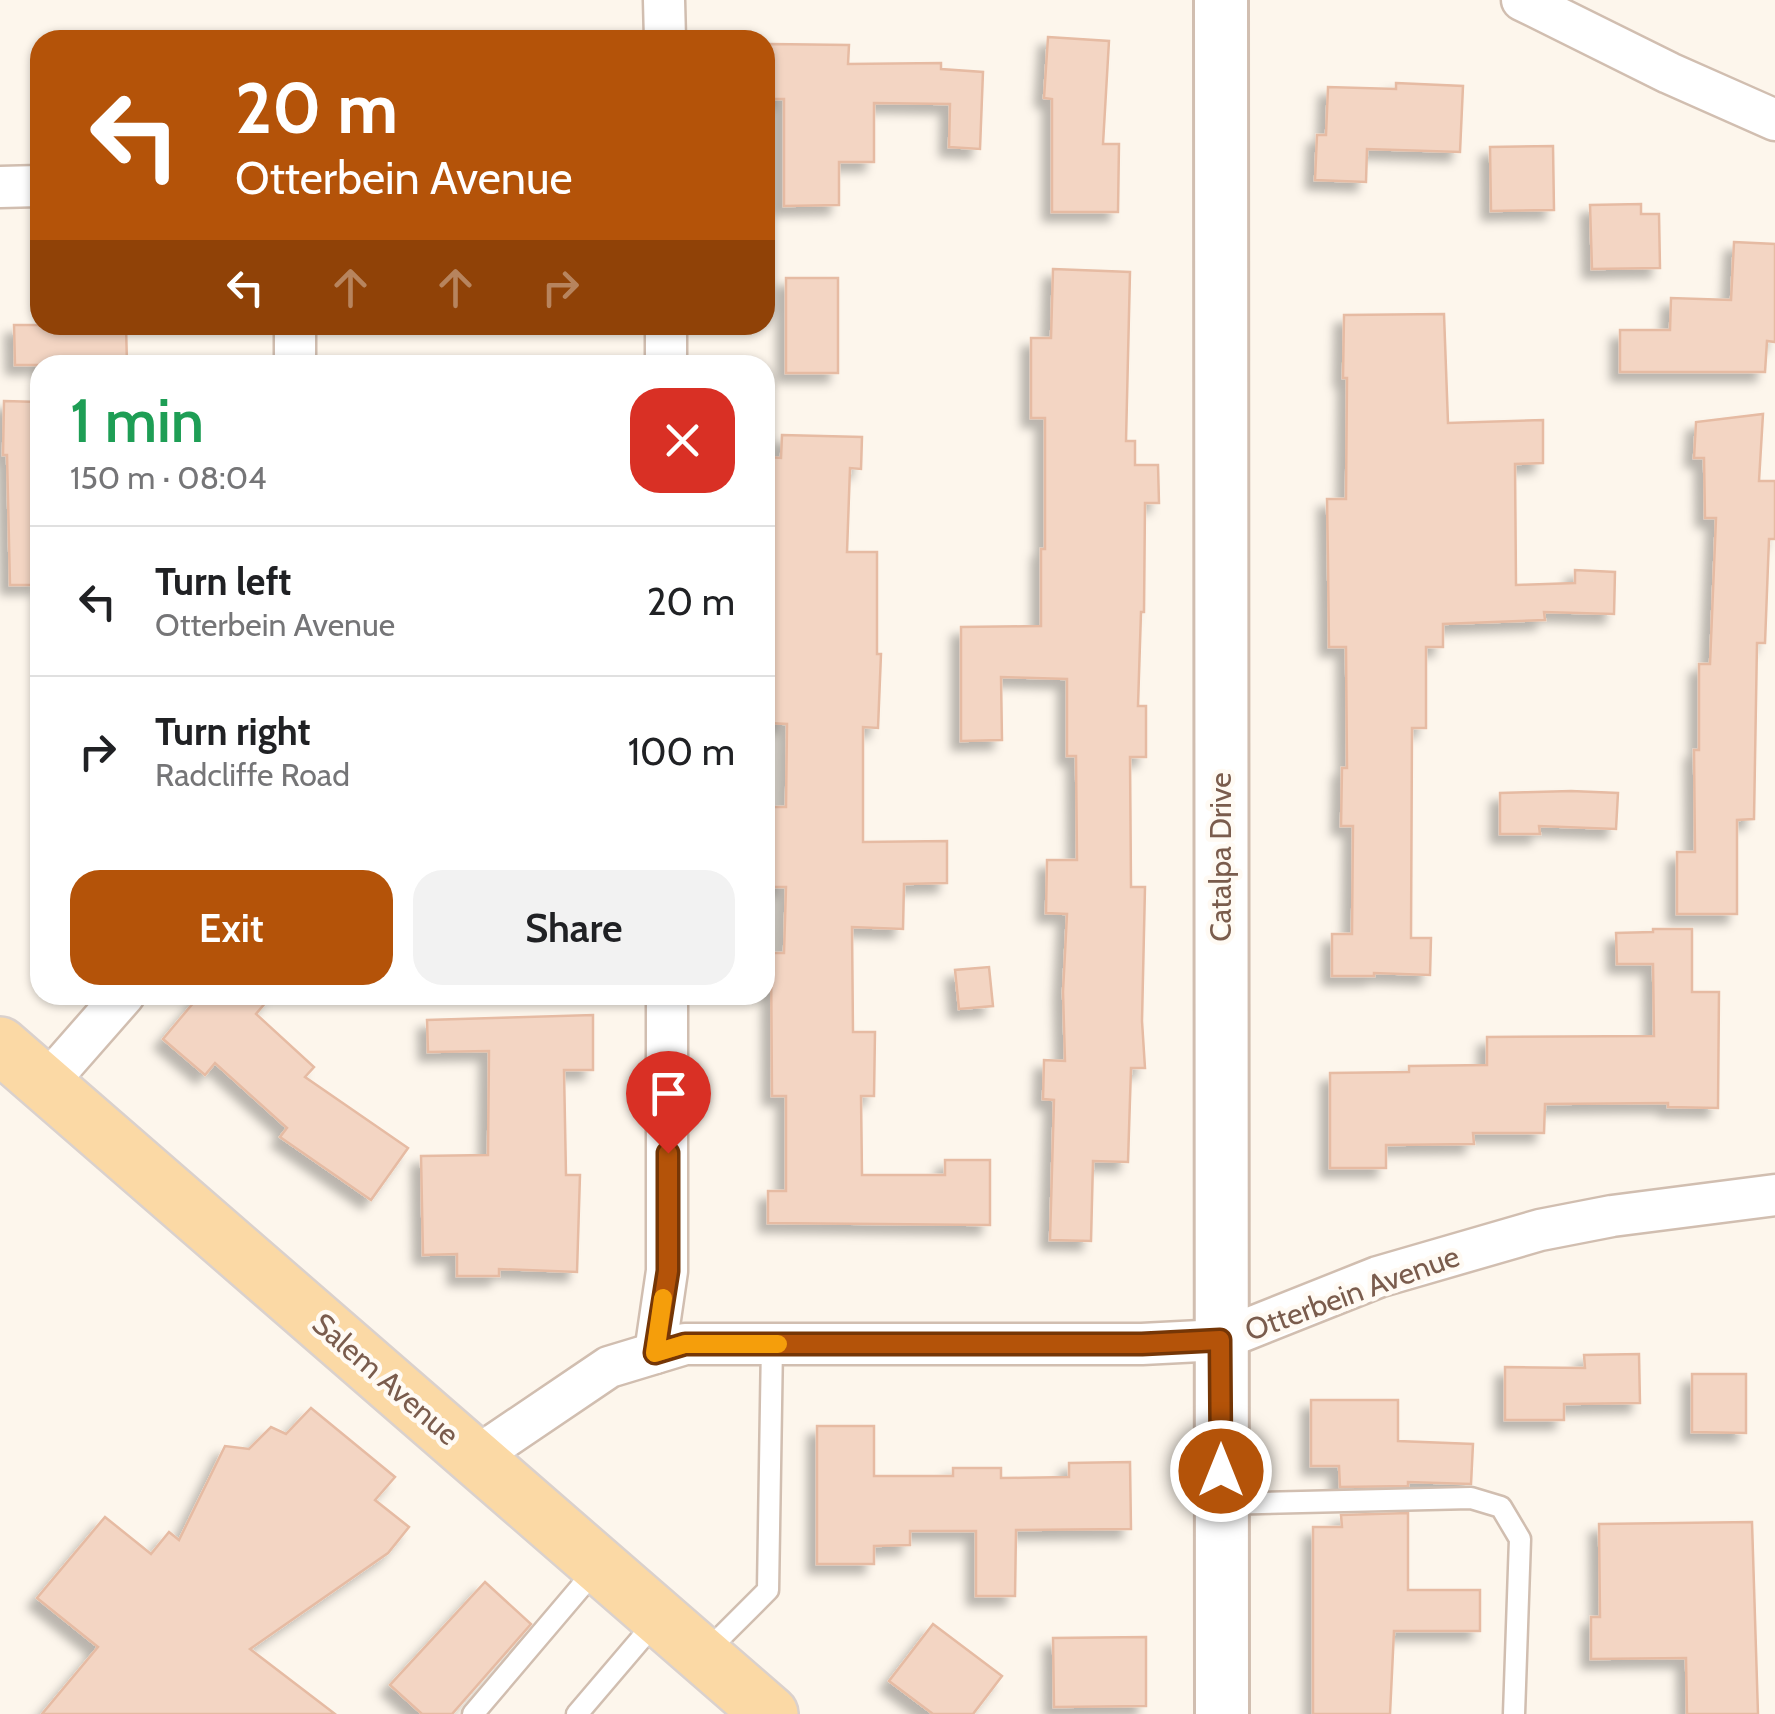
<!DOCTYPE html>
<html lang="en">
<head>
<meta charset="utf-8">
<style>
  :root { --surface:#fff; --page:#f2f2f2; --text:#202124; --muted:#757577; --line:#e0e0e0; --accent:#b45309 }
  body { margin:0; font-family:Cabin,sans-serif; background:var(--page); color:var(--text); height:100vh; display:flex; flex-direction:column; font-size:38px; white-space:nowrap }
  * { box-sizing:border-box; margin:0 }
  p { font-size:32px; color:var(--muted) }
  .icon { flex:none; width:55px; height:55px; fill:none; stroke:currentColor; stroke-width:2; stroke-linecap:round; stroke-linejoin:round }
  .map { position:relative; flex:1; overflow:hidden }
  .side { position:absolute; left:30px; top:355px; width:745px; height:650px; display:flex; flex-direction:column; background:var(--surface); border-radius:30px; box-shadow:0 2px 8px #0004 }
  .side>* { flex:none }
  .hud { position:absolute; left:30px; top:30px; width:745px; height:305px; border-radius:30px; box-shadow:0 2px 8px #0004; background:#b45309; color:#fff; overflow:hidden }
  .pin { position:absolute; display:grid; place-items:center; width:85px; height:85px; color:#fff; margin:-102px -42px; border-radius:50% 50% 50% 0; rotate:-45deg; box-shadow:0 0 10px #0007 }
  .pin .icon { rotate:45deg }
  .me { position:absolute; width:110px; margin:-55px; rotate:0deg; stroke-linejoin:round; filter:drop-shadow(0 0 8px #0008) }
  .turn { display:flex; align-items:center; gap:35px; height:210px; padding:0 40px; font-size:45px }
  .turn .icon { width:130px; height:130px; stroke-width:2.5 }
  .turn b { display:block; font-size:70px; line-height:85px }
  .lanes { display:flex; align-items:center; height:95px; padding:0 40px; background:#0003; justify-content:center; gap:50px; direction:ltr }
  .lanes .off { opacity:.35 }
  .round { display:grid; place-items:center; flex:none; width:105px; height:105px; border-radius:30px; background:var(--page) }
  .summary { display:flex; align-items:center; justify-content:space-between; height:170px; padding:0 40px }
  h1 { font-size:60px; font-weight:600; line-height:75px; color:#1e9e55 }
  .cta { display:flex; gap:20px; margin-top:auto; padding:20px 40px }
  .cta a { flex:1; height:115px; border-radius:30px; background:var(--accent); color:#fff; font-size:40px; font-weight:600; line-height:115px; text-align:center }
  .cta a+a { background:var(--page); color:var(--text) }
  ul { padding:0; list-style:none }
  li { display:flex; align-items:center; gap:30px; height:150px; padding:0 40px; border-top:2px solid var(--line) }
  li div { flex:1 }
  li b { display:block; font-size:38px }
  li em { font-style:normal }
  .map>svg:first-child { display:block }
  .building { fill:#f3d5c3; stroke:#e6bba3; stroke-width:2.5; filter:url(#shadow) }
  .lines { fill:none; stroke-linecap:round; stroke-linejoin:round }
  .service-casing { stroke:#d1beb0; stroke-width:25 }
  .minor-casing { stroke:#d1beb0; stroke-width:45 }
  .tertiary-casing { stroke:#d1beb0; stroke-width:58 }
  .primary-casing { stroke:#dad1cd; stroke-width:60 }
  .service { stroke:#fff; stroke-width:20 }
  .minor { stroke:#fff; stroke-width:40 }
  .tertiary { stroke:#fff; stroke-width:52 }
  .primary { stroke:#fbd9a5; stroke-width:55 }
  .route-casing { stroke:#753606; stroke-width:25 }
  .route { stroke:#b45309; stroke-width:18 }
  .slow { stroke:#f59e0b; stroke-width:18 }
  .labels { text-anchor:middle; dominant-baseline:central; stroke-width:9; stroke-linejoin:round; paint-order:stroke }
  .street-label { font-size:30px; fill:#7a5c4d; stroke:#fffaf3 }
</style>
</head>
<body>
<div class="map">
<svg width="1775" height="1714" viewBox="0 0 1775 1714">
  <defs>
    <filter id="shadow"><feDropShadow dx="-9" dy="9" stdDeviation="5" flood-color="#0004"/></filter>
  </defs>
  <rect width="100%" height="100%" fill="#fdf6ec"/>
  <g class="building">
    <polygon points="1048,37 1109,41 1103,144 1119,144 1118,212 1052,212 1052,99 1044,98"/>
    <polygon points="770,44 849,45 848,64 941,63 941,69 983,72 980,149 949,147 950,104 874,103 874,162 839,162 839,205 784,206 784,99 770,99"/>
    <polygon points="1396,83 1463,86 1460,152 1367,149 1366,182 1315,180 1317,135 1326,135 1328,87 1396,89"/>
    <polygon points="1553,146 1554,210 1491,211 1490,147"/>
    <polygon points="1641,204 1641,214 1659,214 1660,268 1592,269 1590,205"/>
    <polygon points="1734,242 1775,244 1775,342 1767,341 1765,372 1620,372 1620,330 1670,330 1671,298 1731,300"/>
    <polygon points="1053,269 1130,272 1126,441 1135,441 1135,465 1158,465 1159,503 1145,503 1144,612 1141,612 1138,706 1146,706 1146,757 1130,757 1131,887 1145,887 1142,1021 1145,1068 1131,1068 1128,1162 1093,1161 1091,1241 1050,1240 1054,1100 1043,1099 1044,1060 1065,1061 1063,992 1067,914 1046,913 1047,860 1077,860 1076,756 1067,756 1067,679 1001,677 1002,740 961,741 961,627 1041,626 1041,549 1045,549 1045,418 1031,418 1031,338 1051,338"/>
    <rect x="786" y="278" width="52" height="95"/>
    <polygon points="1444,314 1448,423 1543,420 1543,463 1515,464 1516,585 1575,583 1575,570 1615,572 1614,614 1544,612 1545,620 1443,624 1443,647 1426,647 1426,728 1412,728 1411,938 1431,938 1430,975 1374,973 1374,976 1332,976 1332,934 1352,934 1353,826 1341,826 1342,768 1347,768 1346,647 1329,647 1328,563 1327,499 1346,499 1347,378 1343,378 1344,315"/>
    <polygon points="14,325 126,325 127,365 15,365"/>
    <polygon points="4,401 40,402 40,585 10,585 7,455 3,455"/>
    <polygon points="1763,414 1759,481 1775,481 1775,539 1769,539 1765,643 1757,643 1754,819 1737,820 1737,914 1677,914 1677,852 1695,852 1694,750 1699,750 1699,664 1710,664 1716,518 1705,518 1704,458 1694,458 1696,422"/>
    <polygon points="782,435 862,437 861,469 850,468 847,552 877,552 877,654 881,654 878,728 863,727 863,842 947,841 947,883 904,884 903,929 852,927 853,1032 875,1032 874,1096 861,1096 862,1175 945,1175 945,1160 990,1160 990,1225 768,1223 768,1191 786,1191 786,1096 772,1096 771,953 784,953 786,887 770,887 773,807 786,807 787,724 768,723 773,622 768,622 768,457 781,458"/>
    <polygon points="1571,791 1618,793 1616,829 1539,826 1540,834 1500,834 1500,793"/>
    <polygon points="1653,929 1692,929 1692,992 1719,992 1718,1108 1668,1107 1668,1103 1545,1104 1544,1133 1473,1133 1474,1144 1386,1145 1386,1168 1330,1168 1330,1073 1409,1072 1409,1066 1487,1065 1487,1037 1654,1036 1653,964 1617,964 1616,933 1653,932"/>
    <polygon points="989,967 993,1006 959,1009 955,970"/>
    <polygon points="200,995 272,995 256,1014 314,1067 305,1077 408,1148 371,1200 280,1137 287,1128 215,1063 205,1075 163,1039"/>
    <polygon points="593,1015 593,1070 564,1070 566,1175 580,1175 577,1272 499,1269 499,1276 457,1276 457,1254 423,1255 421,1156 488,1155 489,1051 428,1052 427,1020"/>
    <polygon points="1639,1354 1640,1403 1564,1404 1564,1420 1505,1420 1505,1367 1585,1368 1584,1355"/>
    <polygon points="1692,1374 1746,1374 1746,1433 1692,1432"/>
    <polygon points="1311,1400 1398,1400 1398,1441 1473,1444 1471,1484 1408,1482 1408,1486 1340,1487 1339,1466 1311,1466"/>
    <polygon points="311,1408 395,1477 375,1500 409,1527 388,1553 250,1649 335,1714 42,1714 98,1647 37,1598 105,1517 151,1554 169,1532 179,1540 225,1446 249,1449 271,1427 286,1434"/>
    <polygon points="817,1426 874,1426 874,1476 953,1476 953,1468 1001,1468 1001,1478 1069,1477 1069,1463 1130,1462 1131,1529 1016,1530 1015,1596 976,1596 976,1531 910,1531 910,1545 874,1546 874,1564 817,1564"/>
    <polygon points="1408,1513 1408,1590 1480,1590 1480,1631 1394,1631 1390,1714 1313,1714 1313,1527 1342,1527 1341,1515"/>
    <polygon points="1752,1522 1758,1714 1687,1714 1686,1658 1591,1659 1591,1617 1600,1617 1599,1524"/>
    <polygon points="485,1582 531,1624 452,1714 422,1714 390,1685"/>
    <polygon points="933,1624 1002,1676 973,1714 933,1714 889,1681"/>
    <polygon points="1146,1637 1146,1706 1054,1707 1053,1638"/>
  </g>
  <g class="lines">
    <g class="service-casing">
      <g id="service">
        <polyline points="1222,1504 1471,1498 1501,1507 1520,1539 1514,1714"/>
        <polyline points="703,1655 768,1590 772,1344"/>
        <polyline points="473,1714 597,1568"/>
        <polyline points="577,1714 658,1619"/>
      </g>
    </g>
    <g class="minor-casing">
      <g id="minor">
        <polyline points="664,0 665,40"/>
        <polyline points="1522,0 1669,73 1775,120"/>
        <polyline points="0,187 40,186"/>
        <polyline points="295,325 295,365"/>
        <polyline points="666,325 666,365"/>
        <polyline points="45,1085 124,995"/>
        <polyline points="655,1353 667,1271 667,995"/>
        <polyline points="476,1457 609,1367 685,1344 1142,1344 1220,1340 1378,1277 1540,1230 1612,1216 1775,1195"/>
      </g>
    </g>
    <g class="tertiary-casing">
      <polyline id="tertiary" points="1221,0 1222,1714"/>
    </g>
    <g class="primary-casing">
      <polyline id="primary" points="0,1045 770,1714"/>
    </g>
    <use href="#service" class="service"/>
    <use href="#minor" class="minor"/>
    <use href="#tertiary" class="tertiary"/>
    <use href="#primary" class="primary"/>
  </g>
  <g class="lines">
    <g class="route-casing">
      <polyline id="route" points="668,1153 668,1271 655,1353 685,1344 1142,1344 1220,1340 1221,1471"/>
    </g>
    <use href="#route" class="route"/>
    <polyline class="slow" points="663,1298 655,1353 685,1344 778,1344"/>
  </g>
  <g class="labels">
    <g class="street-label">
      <text transform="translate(1220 857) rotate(-90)">Catalpa Drive</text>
      <text transform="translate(1352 1293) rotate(-20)">Otterbein Avenue</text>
      <text transform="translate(386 1379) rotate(41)">Salem Avenue</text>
    </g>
  </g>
</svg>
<div class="pin" style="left:668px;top:1153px;background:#d93025"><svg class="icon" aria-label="arrive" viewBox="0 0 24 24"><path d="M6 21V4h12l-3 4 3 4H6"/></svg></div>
<svg class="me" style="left:1221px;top:1471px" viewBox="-20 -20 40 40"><circle r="17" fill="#b45309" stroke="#fff" stroke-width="3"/><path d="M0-11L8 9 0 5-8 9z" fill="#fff"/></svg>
<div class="hud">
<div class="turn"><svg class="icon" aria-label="left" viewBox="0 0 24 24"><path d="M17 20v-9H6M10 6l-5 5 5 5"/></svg><div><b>20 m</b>Otterbein Avenue</div></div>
<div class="lanes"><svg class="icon" aria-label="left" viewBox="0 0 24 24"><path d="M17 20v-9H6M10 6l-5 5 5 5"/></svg><svg class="icon off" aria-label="ahead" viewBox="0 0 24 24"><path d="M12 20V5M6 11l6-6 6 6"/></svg><svg class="icon off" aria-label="ahead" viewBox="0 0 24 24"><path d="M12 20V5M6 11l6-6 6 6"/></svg><svg class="icon off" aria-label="right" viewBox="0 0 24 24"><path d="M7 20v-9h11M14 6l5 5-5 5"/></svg></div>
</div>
<section class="side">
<div class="summary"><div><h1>1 min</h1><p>150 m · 08:04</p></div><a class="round" style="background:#d93025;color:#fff"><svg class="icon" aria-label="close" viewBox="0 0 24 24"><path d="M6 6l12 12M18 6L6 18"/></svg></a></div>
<ul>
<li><svg class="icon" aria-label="left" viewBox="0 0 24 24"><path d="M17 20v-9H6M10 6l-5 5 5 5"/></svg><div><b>Turn left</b><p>Otterbein Avenue</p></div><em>20 m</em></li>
<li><svg class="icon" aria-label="right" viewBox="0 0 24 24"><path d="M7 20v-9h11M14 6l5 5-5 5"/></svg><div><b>Turn right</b><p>Radcliffe Road</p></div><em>100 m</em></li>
</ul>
<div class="cta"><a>Exit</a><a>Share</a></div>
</section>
</div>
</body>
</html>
